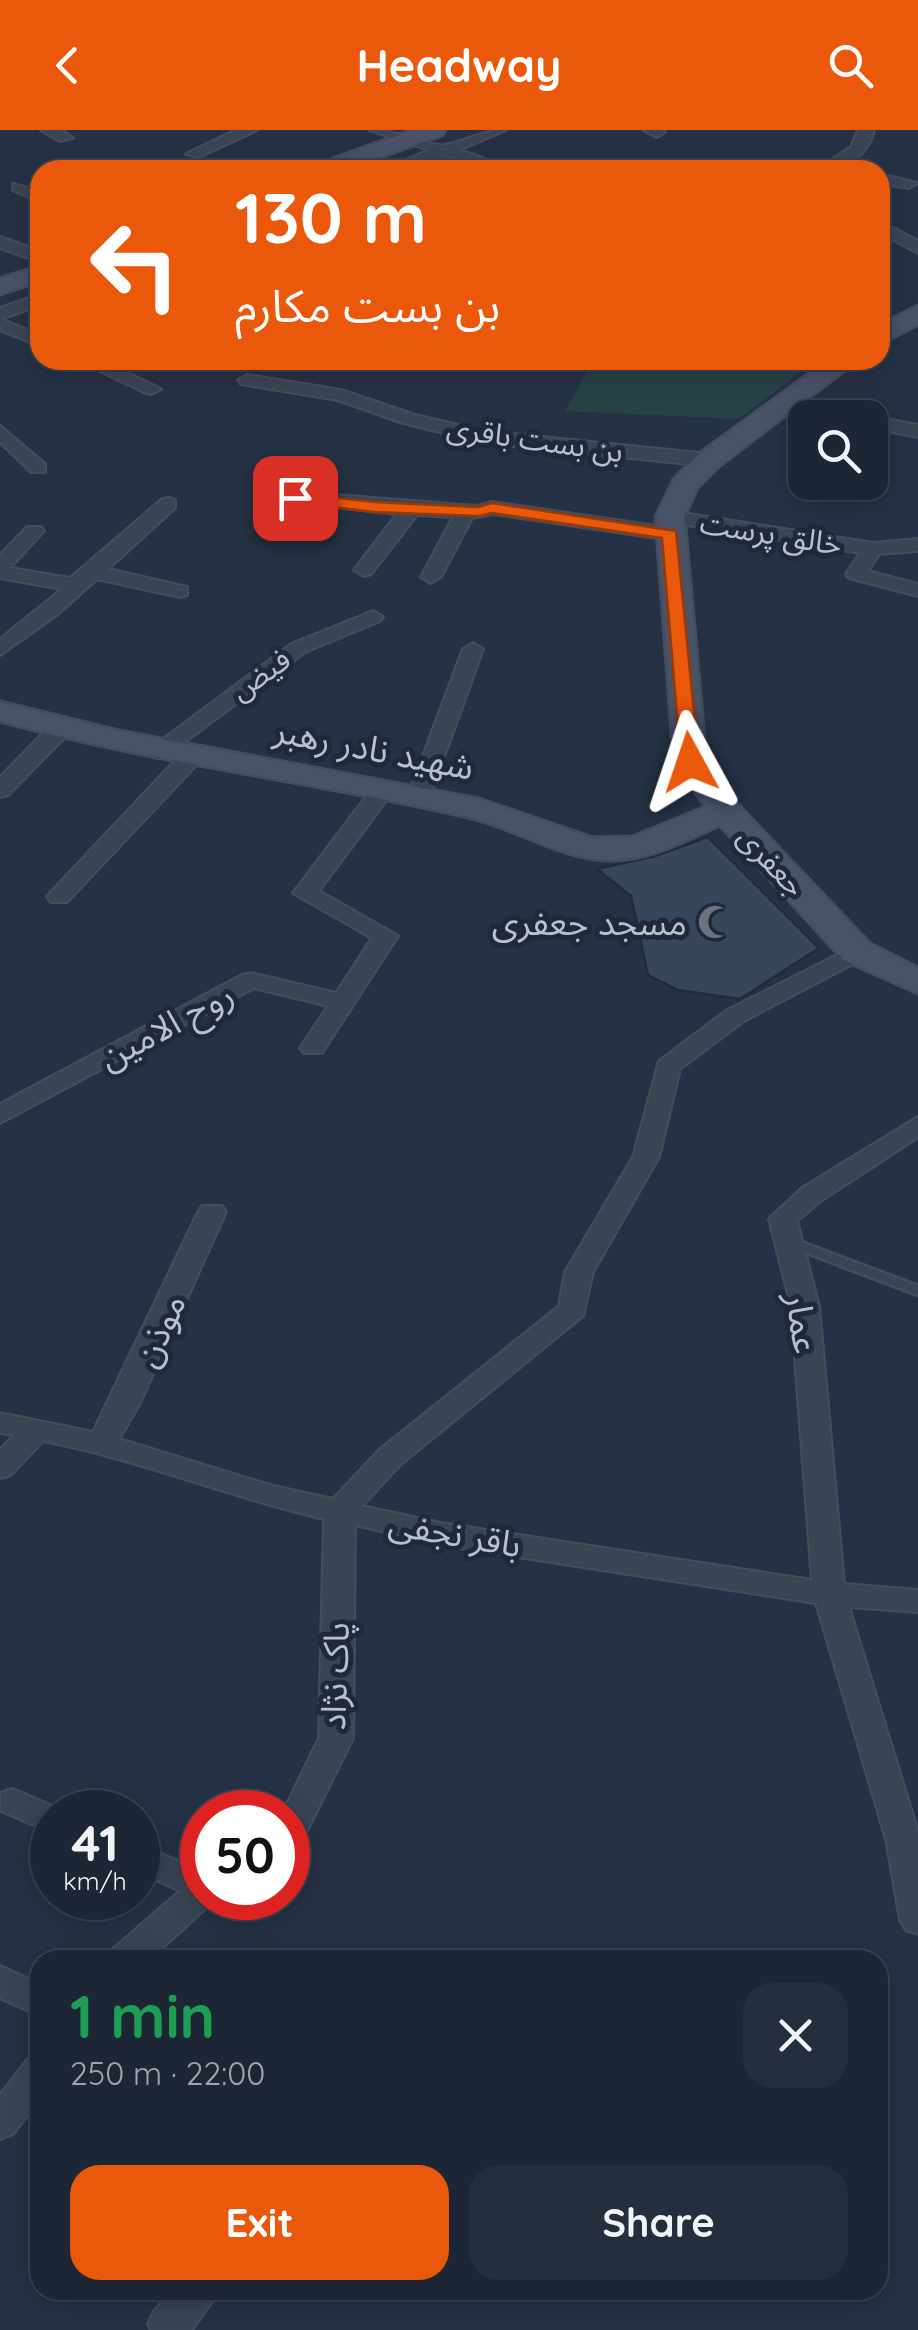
<!DOCTYPE html>
<html lang="en">
<head>
<meta charset="utf-8">
<style>
  :root { --surface:#1c2634; --page:#252e3c; --text:#f1f3f6; --muted:#a0a5ac; --line:#3a434f; --accent:#ea580c }
  body { margin:0; font-family:Quicksand,"Noto Sans Arabic",sans-serif; background:var(--page); color:var(--text); height:100vh; display:flex; flex-direction:column; font-size:38px; white-space:nowrap }
  * { box-sizing:border-box; margin:0 }
  p { font-size:32px; color:var(--muted) }
  .icon { flex:none; width:55px; height:55px; fill:none; stroke:currentColor; stroke-width:2; stroke-linecap:round; stroke-linejoin:round }
  .map { position:relative; flex:1; overflow:hidden }
  .side { position:absolute; left:30px; top:1820px; width:858px; height:350px; display:flex; flex-direction:column; background:var(--surface); border-radius:30px; box-shadow:0 5px 25px #0003,0 0 0 2px var(--line) }
  .side>* { flex:none }
  .hud { position:absolute; left:30px; top:30px; width:860px; height:210px; border-radius:30px; box-shadow:0 5px 25px #0003,0 0 0 2px var(--line); background:#ea580c; color:#fff; overflow:hidden }
  .buttons { position:absolute; left:788px; top:270px; display:grid; gap:20px }
  .buttons a { display:grid; place-items:center; width:100px; height:100px; border-radius:20px; background:var(--surface); box-shadow:0 5px 25px #0003,0 0 0 2px var(--line); font-size:50px }
  .speed { position:absolute; left:30px; top:1660px; display:flex; gap:20px; font-size:50px; font-weight:700; text-align:center }
  .speed>* { display:grid; place-content:center; width:130px; height:130px; border-radius:50%; background:var(--surface); box-shadow:0 5px 25px #0003,0 0 0 2px var(--line); line-height:1 }
  .speed small { font-size:25px; font-weight:400 }
  .speed .limit { border:15px solid #d22; background:#fff; color:#111 }
  .pin { position:absolute; display:grid; place-items:center; width:85px; height:85px; color:#fff; margin:-42px; border-radius:20px; box-shadow:0 5px 15px #0006 }
  .me { position:absolute; width:110px; margin:-55px; rotate:355deg; stroke-linejoin:round; filter:drop-shadow(0 0 8px #0008) }
  .turn { display:flex; align-items:center; gap:35px; height:210px; padding:0 40px; font-size:45px }
  .turn .icon { width:130px; height:130px; stroke-width:2.5 }
  .turn b { display:block; font-size:70px; line-height:85px }
  .round { display:grid; place-items:center; flex:none; width:105px; height:105px; border-radius:30px; background:var(--page) }
  .summary { display:flex; align-items:center; justify-content:space-between; height:170px; padding:0 40px }
  h1 { font-size:60px; font-weight:800; line-height:75px; color:#1e9e55 }
  .button { display:flex; gap:20px; margin-top:auto; padding:20px 40px }
  .button a { flex:1; height:115px; border-radius:30px; background:var(--accent); color:#fff; font-size:40px; font-weight:800; line-height:115px; text-align:center }
  .button a+a { background:var(--page); color:var(--text) }
  header { display:flex; justify-content:space-between; align-items:center; height:130px; padding:0 40px; background:var(--accent); color:#fff; font-size:45px; font-weight:800 }
  .map>svg:first-child { display:block }
  .green { fill:#274246 }
  .building { fill:#37465b; stroke:#212b3c; stroke-width:2.5 }
  .lines { fill:none; stroke-linecap:round; stroke-linejoin:round }
  .lane-casing { stroke:#444d5e; stroke-width:5 }
  .street-casing { stroke:#444d5e; stroke-width:4 }
  .secondary-casing { stroke:#444d5e; stroke-width:5 }
  .lane { fill:#3a4554; fill-rule:evenodd }
  .street { fill:#3a4554; fill-rule:evenodd }
  .secondary { fill:#485368; fill-rule:evenodd }
  .route { fill:#ea580c; stroke:#983908; stroke-width:2.5 }
  .labels { text-anchor:middle; dominant-baseline:central; stroke-width:10; stroke-linejoin:round; paint-order:stroke }
  .far-street-label { font-size:30px; fill:#b8c0ce; stroke:#1f293a }
  .street-label { font-size:35px; fill:#b8c0ce; stroke:#1f293a }
  .poi-label { font-size:35px; fill:#b8c0ce; stroke:#1f293a; text-anchor:end }
</style>
</head>
<body>
<header><svg class="icon" aria-label="back" viewBox="0 0 24 24"><path d="M15 5l-7 7 7 7"/></svg>Headway<svg class="icon" aria-label="search" viewBox="0 0 24 24"><circle cx="10" cy="10" r="6"/><path d="M15 15l6 6"/></svg></header>
<div class="map">
<svg width="918" height="2200" viewBox="0 0 918 2200">
  <rect width="100%" height="100%" fill="#253245"/>
  <polygon class="green" points="593,230 816,230 739,289 565,281"/>
  <polygon class="building" points="708,707 819,818 740,869 678,860 648,845 631,766 597,739 655,726"/>
  <g class="lines">
    <g class="lane-casing">
      <polygon id="lane" points="788,1107 918,1156 918,1165 783,1114 781,1111"/>
    </g>
    <g class="street-casing">
      <g id="street">
        <polygon points="41,0 61,0 73,8 60,11"/>
        <polygon points="236,0 257,0 199,27 186,24"/>
        <path d="M 370,0 C 399,0 422,15 442,15 C 459,15 480,0 506,0 L 459,20 L 517,40 L 493,40 L 444,25 L 404,40 L 382,40 L 429,20 Z"/>
        <polygon points="643,0 663,0 665,2 657,7"/>
        <path d="M 858,0 L 874,0 C 867,29 843,40 816,40 L 851,17 Z"/>
        <polygon points="71,31 91,40 66,39 63,36"/>
        <polygon points="880,44 917,53 909,58 880,54"/>
        <polygon points="13,54 40,61 40,72 13,60"/>
        <polygon points="880,91 918,111 918,123 880,103"/>
        <polygon points="0,107 40,121 40,132 0,118"/>
        <polygon points="40,164 40,175 1,189 40,205 40,216 0,200 0,178"/>
        <polygon points="76,230 100,230 161,259 152,264 146,263"/>
        <polygon points="247,245 341,260 415,285 484,301 709,324 718,330 709,336 484,313 403,293 338,270 241,254 238,250"/>
        <polygon points="783,270 849,283 858,288 819,288 777,279 777,271"/>
        <polygon points="870,286 918,295 918,307 870,298 870,288 866,288"/>
        <polygon points="0,296 45,334 45,342 31,342 0,312"/>
        <polygon points="295,362 477,376 492,372 670,398 680,404 670,410 493,384 472,388 441,447 431,453 421,447 453,387 417,385 371,444 364,446 354,440 397,384 288,372 285,368"/>
        <polygon points="168,368 175,370 175,378 108,439 187,457 187,465 180,467 97,449 58,484 0,525 0,509 62,459 0,448 0,425 27,397 41,397 44,401 10,438 70,448 161,370"/>
        <polygon points="670,381 873,413 918,409 918,421 879,424 868,441 918,454 918,466 849,448 846,444 860,423 663,391 660,387"/>
        <polygon points="373,481 383,487 380,491 305,522 166,626 158,628 147,621 291,514"/>
        <polygon points="473,513 483,519 430,666 427,671 411,671 408,666 463,519"/>
        <polygon points="60,592 68,594 71,599 68,604 8,665 0,667 0,647 52,594"/>
        <polygon points="193,618 201,620 204,625 201,630 67,772 51,772 47,767 51,762 185,620"/>
        <polygon points="383,653 394,660 319,761 398,806 322,923 304,923 300,918 328,876 254,858 0,993 0,974 242,845 251,843 336,863 372,808 293,763 375,655"/>
        <path d="M 857,815 L 869,822 L 866,827 L 744,891 L 680,939 L 659,1027 L 593,1142 L 583,1186 L 401,1334 L 362,1376 L 441,1393 L 812,1450 L 791,1176 L 769,1089 L 802,1058 L 918,987 L 918,1007 L 822,1070 L 797,1091 L 819,1176 L 844,1454 L 918,1460 L 918,1482 L 849,1477 L 918,1702 L 918,1804 L 906,1800 L 900,1790 L 886,1709 L 816,1473 L 441,1415 L 355,1395 L 353,1608 L 305,1705 L 288,1713 L 288,1682 L 283,1682 L 319,1608 L 324,1389 C 229,1367 138,1329 43,1311 L 11,1345 L 0,1348 L 0,1320 L 14,1305 L 0,1303 L 0,1283 L 93,1302 L 198,1082 L 202,1076 L 222,1076 L 226,1082 L 139,1275 L 119,1309 L 273,1356 L 333,1369 L 379,1320 L 559,1176 L 565,1142 L 633,1027 L 659,931 L 726,881 Z"/>
        <polygon points="13,1659 64,1681 52,1682 52,1703 1,1681 1,1663"/>
        <polygon points="138,1714 202,1741 202,1768 217,1768 149,1830 107,1830 112,1820 180,1761 138,1742"/>
        <polygon points="0,1836 40,1854 40,1886 0,1868"/>
        <polygon points="40,1926 40,1969 13,2004 0,2009 0,1965 27,1930"/>
        <polygon points="174,2160 220,2160 192,2200 151,2200 148,2194 154,2181"/>
      </g>
    </g>
    <g class="secondary-casing">
      <g id="secondary">
        <polygon points="413,0 445,0 442,5 345,40 313,40 316,35"/>
        <polygon points="40,136 40,151 0,164 0,149"/>
        <polygon points="918,176 918,194 880,214 880,195"/>
        <path d="M 828,230 L 858,230 L 719,336 L 697,358 L 684,387 L 706,631 L 737,674 L 870,814 L 918,838 L 918,863 L 844,830 L 720,695 C 686,710 650,730 612,730 C 561,730 517,698 468,687 C 312,651 154,633 0,591 L 0,572 L 119,601 L 479,669 L 593,708 L 632,707 L 706,677 L 674,631 L 656,387 L 674,349 L 699,324 Z"/>
      </g>
    </g>
    <use href="#lane" class="lane"/>
    <use href="#street" class="street"/>
    <use href="#secondary" class="secondary"/>
  </g>
  <polygon class="route" points="295,363 374,372 478,377 492,373 676,401 699,632 690,637 681,632 662,408 492,383 478,386 374,382 290,372 287,368"/>
  <defs>
    <g id="mosque-bare" transform="scale(2.7)"><path d="M3.5-4.9A6 6 0 1 0 3.5 4.9A5 5 0 1 1 3.5-4.9Z" fill="#6b7280" stroke="#1f293a" stroke-width="2.5" paint-order="stroke"/></g>
  </defs>
  <g fill-rule="evenodd">
    <use href="#mosque-bare" x="715" y="792"/>
  </g>
  <g class="labels">
    <g class="far-street-label">
      <text transform="translate(535 309) rotate(8)">بن بست باقری</text>
      <text transform="translate(771 403) rotate(9)">خالق پرست</text>
      <text transform="translate(260 544) rotate(-35)">فیض</text>
      <text transform="translate(772 731) rotate(47)">جعفری</text>
    </g>
    <g class="street-label">
      <text transform="translate(374 618) rotate(11)">شهید نادر رهبر</text>
      <text transform="translate(166 895) rotate(-28)">روح الامین</text>
      <text transform="translate(803 1193) rotate(82)">عمار</text>
      <text transform="translate(159 1200) rotate(-65)">موذن</text>
      <text transform="translate(455 1403) rotate(10)">باقر نجفی</text>
      <text transform="translate(334 1546) rotate(-88)">پاک نژاد</text>
    </g>
    <g class="poi-label">
      <text x="687" y="792">مسجد جعفری</text>
    </g>
  </g>
</svg>
<div class="buttons">
<a><svg class="icon" aria-label="search" viewBox="0 0 24 24"><circle cx="10" cy="10" r="6"/><path d="M15 15l6 6"/></svg></a>
</div>
<div class="speed"><div>41<small>km/h</small></div><div class="limit">50</div></div>
<div class="pin" style="left:295px;top:368px;background:#d93025"><svg class="icon" aria-label="arrive" viewBox="0 0 24 24"><path d="M6 21V4h12l-3 4 3 4H6"/></svg></div>
<svg class="me" style="left:690px;top:632px" viewBox="-20 -20 40 40"><path d="M0-17L14 15 0 8-14 15z" fill="#ea580c" stroke="#fff" stroke-width="4"/></svg>
<div class="hud">
<div class="turn"><svg class="icon" aria-label="left" viewBox="0 0 24 24"><path d="M17 20v-9H6M10 6l-5 5 5 5"/></svg><div><b>130 m</b>بن بست مکارم</div></div>
</div>
<section class="side">
<div class="summary"><div><h1>1 min</h1><p>250 m · 22:00</p></div><a class="round"><svg class="icon" aria-label="close" viewBox="0 0 24 24"><path d="M6 6l12 12M18 6L6 18"/></svg></a></div>
<div class="button"><a>Exit</a><a>Share</a></div>
</section>
</div>
</body>
</html>
